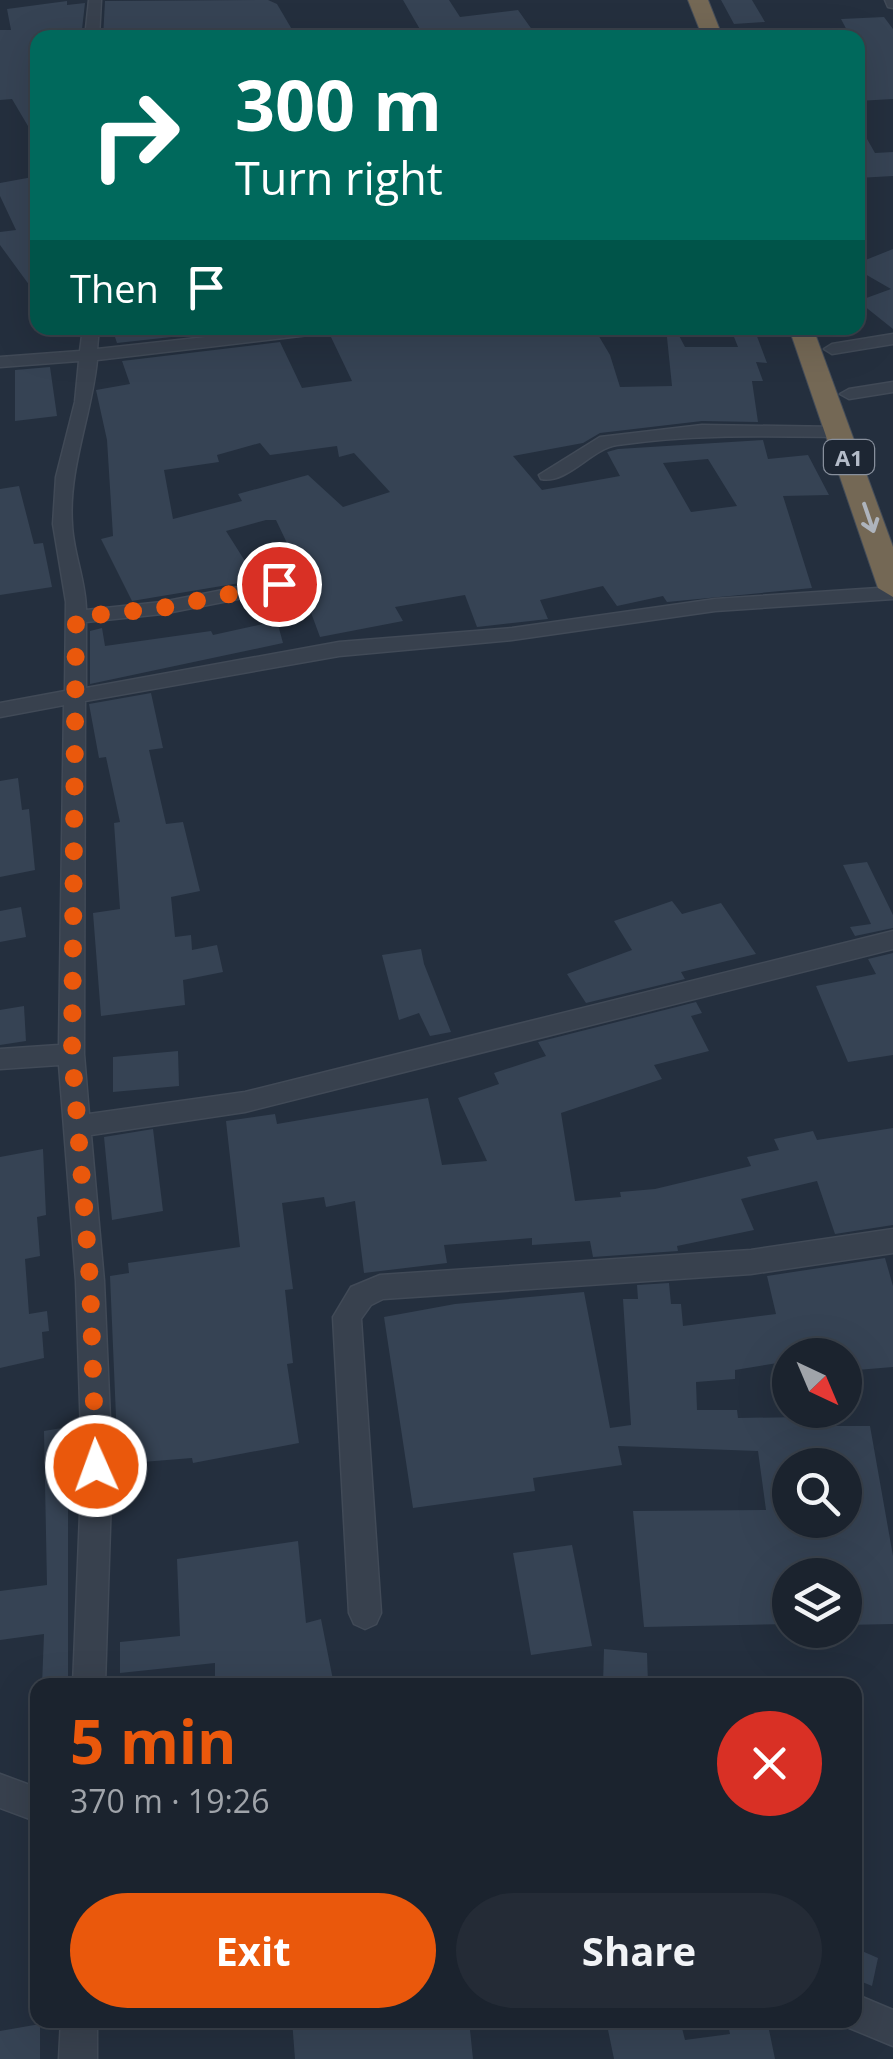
<!DOCTYPE html>
<html lang="en">
<head>
<meta charset="utf-8">
<style>
  :root { --surface:#1b232e; --page:#242b36; --text:#f1f3f6; --muted:#a0a4aa; --line:#39404a; --accent:#ea580c }
  body { margin:0; font-family:"Open Sans",sans-serif; background:var(--page); color:var(--text); height:100vh; display:flex; flex-direction:column; font-size:38px; white-space:nowrap }
  * { box-sizing:border-box; margin:0 }
  p { font-size:32px; color:var(--muted) }
  .icon { flex:none; width:55px; height:55px; fill:none; stroke:currentColor; stroke-width:2; stroke-linecap:round; stroke-linejoin:round }
  .map { position:relative; flex:1; overflow:hidden }
  .details { position:absolute; left:30px; top:1678px; width:832px; height:350px; display:flex; flex-direction:column; background:var(--surface); border-radius:20px; box-shadow:0 10px 40px #0002,0 0 0 2px var(--line) }
  .details>* { flex:none }
  .guide { position:absolute; left:30px; top:30px; width:835px; height:305px; border-radius:20px; box-shadow:0 10px 40px #0002,0 0 0 2px var(--line); background:#00695c; color:#fff; overflow:hidden }
  .needle { width:65px; rotate:136deg }
  .buttons { position:absolute; left:772px; top:1338px; display:grid; gap:20px }
  .buttons a { display:grid; place-items:center; width:90px; height:90px; border-radius:50%; background:var(--surface); box-shadow:0 10px 40px #0002,0 0 0 2px var(--line); font-size:50px }
  .pin { position:absolute; display:grid; place-items:center; width:85px; height:85px; color:#fff; margin:-42px; border:5px solid #fff; border-radius:50%; box-shadow:0 2px 10px #0007 }
  .me { position:absolute; width:110px; margin:-55px; rotate:358deg; stroke-linejoin:round; filter:drop-shadow(0 0 8px #0008) }
  .turn { display:flex; align-items:center; gap:35px; height:210px; padding:0 40px; font-size:45px }
  .turn .icon { width:130px; height:130px; stroke-width:2.5 }
  .turn b { display:block; font-size:70px; line-height:85px }
  .then { display:flex; align-items:center; height:95px; padding:0 40px; background:#0003; gap:20px; font-size:38px }
  .round { display:grid; place-items:center; flex:none; width:105px; height:105px; border-radius:52px; background:var(--page) }
  .headline { display:flex; align-items:center; justify-content:space-between; height:170px; padding:0 40px }
  h1 { font-size:60px; font-weight:700; line-height:75px; color:var(--accent) }
  .cta { display:flex; gap:20px; margin-top:auto; padding:20px 40px }
  .cta a { flex:1; height:115px; border-radius:60px; background:var(--accent); color:#fff; font-size:40px; font-weight:700; line-height:115px; text-align:center }
  .cta a+a { background:var(--page); color:var(--text) }
  .map>svg:first-child { display:block }
  .building { fill:#364354; fill-rule:evenodd }
  .lines { fill:none; stroke-linecap:round; stroke-linejoin:round }
  .minor-casing { stroke:#414a57; stroke-width:3 }
  .highway-casing { stroke:#434c59; stroke-width:2 }
  .minor { fill:#38414e; fill-rule:evenodd }
  .highway { fill:#746855; fill-rule:evenodd }
  .oneway { stroke:#aeb4bd }
  .route { stroke:#ea580c; stroke-width:18; stroke-dasharray:0 32.4 }
  .labels { text-anchor:middle; dominant-baseline:central; stroke-width:10; stroke-linejoin:round; paint-order:stroke }
  .shield { fill:#1d2633; stroke:#878f9c; stroke-width:2.5 }
  .shield-label { font-size:22px; font-weight:bold; fill:#b4bcc9 }
</style>
</head>
<body>
<div class="map">
<svg width="893" height="2059" viewBox="0 0 893 2059">
  <rect width="100%" height="100%" fill="#242f3e"/>
  <g class="building">
    <polygon points="268,0 277,4 297,38 103,38 105,1"/>
    <polygon points="403,0 449,0 460,17 518,10 538,38 425,38"/>
    <polygon points="721,0 752,0 765,22 734,24"/>
    <polygon points="67,1 67,5 85,3 81,38 38,38 38,143 12,99 0,100 0,30 11,30 7,9"/>
    <polygon points="884,17 893,29 893,99 858,101 858,38 851,38 841,19"/>
    <polygon points="858,123 875,153 893,152 893,176 858,178"/>
    <polygon points="38,176 38,297 0,245 0,232 16,230 0,196 0,183"/>
    <polygon points="893,249 893,329 858,301 891,289 858,270 858,263"/>
    <polygon points="166,328 182,328 183,333 235,330 117,343 114,334"/>
    <path d="M 358,328 L 594,328 L 610,355 L 620,387 L 672,386 L 666,328 L 675,328 L 685,347 L 738,347 L 732,332 L 755,331 L 767,363 L 756,362 L 763,381 L 752,381 L 758,422 L 702,421 L 600,433 L 583,443 L 513,456 L 542,490 L 620,476 L 607,452 L 618,449 L 763,440 L 768,459 L 808,455 L 829,495 L 783,496 L 812,588 L 667,602 L 663,596 L 617,606 L 603,586 L 540,600 L 548,619 L 477,627 L 465,595 L 395,607 L 403,621 L 320,637 L 292,561 L 295,560 L 276,520 L 266,520 L 226,531 L 257,580 L 132,601 L 101,539 L 113,536 L 107,440 L 96,390 L 130,384 L 122,361 L 280,342 L 302,388 L 352,381 L 330,335 ZM 260,443 L 270,455 L 337,446 L 339,457 L 354,453 L 390,492 L 343,507 L 308,475 L 238,494 L 242,501 L 173,519 L 164,470 L 219,462 L 217,455 ZM 708,459 L 737,506 L 691,512 L 663,463 Z"/>
    <polygon points="50,367 57,416 15,421 15,370"/>
    <polygon points="19,486 34,544 43,543 52,587 0,595 0,489"/>
    <polygon points="277,621 283,643 90,684 90,631 102,628 105,646 211,631 213,635"/>
    <polygon points="151,693 163,748 149,750 166,824 183,822 200,891 171,897 175,937 191,935 192,950 217,945 223,972 183,980 185,1005 101,1016 93,913 120,909 114,823 120,822 106,757 99,758 89,704"/>
    <polygon points="18,778 22,810 29,809 35,870 0,877 0,781"/>
    <polygon points="867,862 893,915 893,928 855,936 850,927 871,924 843,865"/>
    <polygon points="672,901 682,914 721,903 756,954 681,972 685,979 586,1003 567,974 632,950 614,921"/>
    <polygon points="21,907 26,937 0,942 0,911"/>
    <polygon points="421,949 424,964 451,1032 430,1036 419,1013 399,1020 382,955"/>
    <polygon points="893,953 893,1055 848,1062 816,986 876,974 868,959"/>
    <polygon points="696,1002 702,1013 691,1016 709,1051 654,1065 662,1079 561,1113 575,1201 621,1197 620,1192 655,1189 751,1166 747,1157 779,1150 774,1139 813,1131 817,1140 893,1128 893,1225 835,1234 817,1181 741,1199 754,1230 677,1246 678,1251 593,1257 590,1241 532,1245 532,1238 444,1245 447,1263 364,1273 355,1201 326,1207 324,1197 282,1203 293,1289 285,1290 293,1363 287,1364 299,1443 193,1463 192,1458 118,1464 110,1276 129,1273 128,1263 240,1247 226,1121 275,1114 277,1124 428,1098 442,1165 487,1161 458,1098 499,1084 494,1073 546,1056 538,1042"/>
    <polygon points="24,1006 26,1041 0,1045 0,1010"/>
    <polygon points="178,1051 179,1086 113,1092 113,1057"/>
    <polygon points="153,1129 163,1211 112,1220 104,1137"/>
    <polygon points="43,1149 46,1215 37,1217 40,1256 25,1259 29,1314 47,1311 49,1331 42,1332 44,1358 0,1368 0,1157"/>
    <path d="M 885,1258 L 893,1286 L 893,1367 L 845,1371 L 845,1355 L 790,1355 L 790,1361 L 735,1370 L 735,1379 L 696,1382 L 697,1410 L 737,1410 L 738,1418 L 802,1417 L 800,1410 L 833,1410 L 833,1426 L 870,1426 L 893,1556 L 893,1624 L 845,1625 L 845,1575 L 790,1575 L 790,1624 L 644,1627 L 633,1511 L 766,1510 L 758,1451 L 618,1446 L 622,1465 L 533,1478 L 535,1491 L 413,1508 L 384,1317 L 455,1304 L 584,1292 L 610,1428 L 631,1425 L 623,1299 L 638,1299 L 637,1285 L 669,1283 L 671,1304 L 681,1304 L 683,1326 L 776,1314 L 767,1276 ZM 790,1465 L 845,1465 L 845,1520 L 790,1520 Z"/>
    <polygon points="68,1427 68,1685 42,1685 44,1634 0,1640 0,1591 47,1585 44,1431"/>
    <polygon points="298,1541 306,1623 321,1619 334,1685 215,1685 215,1663 120,1673 120,1642 180,1636 177,1559"/>
    <polygon points="572,1545 592,1646 531,1655 513,1553"/>
    <polygon points="604,1649 647,1653 648,1685 603,1685"/>
    <polygon points="855,1948 878,1958 872,1986 855,1979"/>
    <polygon points="292,2020 469,2020 473,2059 295,2059"/>
    <polygon points="622,2020 680,2020 685,2040 730,2034 727,2020 767,2020 775,2059 614,2059 607,2025"/>
    <polygon points="40,2024 40,2059 0,2059 0,2031"/>
  </g>
  <g class="lines">
    <g class="minor-casing">
      <g id="minor">
        <polygon points="89,0 101,0 99,38 85,38"/>
        <polygon points="885,0 893,0 893,8 888,7"/>
        <path d="M 83,328 L 99,328 L 97,349 L 289,328 L 334,328 L 326,333 L 97,360 C 92,414 68,469 72,524 C 73,553 86,581 86,610 L 162,602 L 279,579 L 289,585 L 279,591 L 162,614 L 86,622 L 86,688 L 339,642 L 512,628 L 715,599 L 893,587 L 893,599 L 715,611 L 512,640 L 339,656 L 85,701 L 84,1054 L 89,1114 L 245,1092 L 893,931 L 893,949 L 245,1112 L 91,1135 L 104,1281 L 112,1465 L 105,1685 L 73,1685 L 82,1465 L 76,1281 L 59,1065 L 0,1069 L 0,1049 L 59,1045 L 64,705 L 0,717 L 0,703 L 65,691 L 66,602 L 53,524 L 56,477 L 75,402 L 79,361 L 0,367 L 0,357 L 80,351 Z"/>
        <polygon points="893,334 893,344 832,354 824,349 832,344"/>
        <polygon points="893,382 893,392 849,399 840,394 849,389"/>
        <path d="M 702,425 L 840,427 L 849,432 L 840,437 C 765,436 691,434 617,445 C 591,449 568,484 541,479 L 539,475 L 600,437 Z"/>
        <polygon points="893,1229 893,1253 751,1274 383,1299 371,1305 361,1319 381,1613 376,1624 365,1629 354,1624 349,1613 333,1317 351,1287 380,1275 751,1250"/>
        <polygon points="0,1774 38,1788 38,1822 0,1808"/>
        <polygon points="855,1994 893,2010 893,2046 842,2025 840,2020 855,2020"/>
        <polygon points="61,2020 97,2020 97,2059 59,2059"/>
      </g>
    </g>
    <g class="highway-casing">
      <g id="highway">
        <polygon points="688,0 708,0 723,38 703,38"/>
        <polygon points="789,328 813,328 893,547 893,597 878,588"/>
      </g>
    </g>
    <use href="#minor" class="minor"/>
    <use href="#highway" class="highway"/>
  </g>
  <defs><path id="oneway-shaft" d="M-6 0H5M1.5-3L5.5 0L1.5 3" fill="none" stroke-width="1.6" stroke-linecap="round" stroke-linejoin="round" transform="scale(2.5)"/></defs>
  <use class="oneway" href="#oneway-shaft" transform="translate(869 518) rotate(71)"/>
  <g class="lines">
    <polyline class="route" points="96,1466 90,1281 72,1054 76,617 162,608 279,584"/>
  </g>
  <g class="labels">
    <rect class="shield" x="824" y="440" width="50" height="34" rx="8"/>
    <g class="shield-label">
      <text x="849" y="457">A1</text>
    </g>
  </g>
</svg>
<div class="buttons">
<a><svg class="needle" viewBox="-14 -14 28 28"><path d="M0-13l5 13h-10z" fill="#e53935"/><path d="M0 13l5-13h-10z" fill="#a0a4aa"/></svg></a>
<a><svg class="icon" aria-label="search" viewBox="0 0 24 24"><circle cx="10" cy="10" r="6"/><path d="M15 15l6 6"/></svg></a>
<a><svg class="icon" aria-label="layers" viewBox="0 0 24 24"><path d="M12 4l9 5-9 5-9-5zM3 14l9 5 9-5"/></svg></a>
</div>
<div class="pin" style="left:279px;top:584px;background:#d93025"><svg class="icon" aria-label="arrive" viewBox="0 0 24 24"><path d="M6 21V4h12l-3 4 3 4H6"/></svg></div>
<svg class="me" style="left:96px;top:1466px" viewBox="-20 -20 40 40"><circle r="17" fill="#ea580c" stroke="#fff" stroke-width="3"/><path d="M0-11L8 9 0 5-8 9z" fill="#fff"/></svg>
<div class="guide">
<div class="turn"><svg class="icon" aria-label="right" viewBox="0 0 24 24"><path d="M7 20v-9h11M14 6l5 5-5 5"/></svg><div><b>300 m</b>Turn right</div></div>
<div class="then">Then<svg class="icon" aria-label="arrive" viewBox="0 0 24 24"><path d="M6 21V4h12l-3 4 3 4H6"/></svg></div>
</div>
<section class="details">
<div class="headline"><div><h1>5 min</h1><p>370 m · 19:26</p></div><a class="round" style="background:#d93025;color:#fff"><svg class="icon" aria-label="close" viewBox="0 0 24 24"><path d="M6 6l12 12M18 6L6 18"/></svg></a></div>
<div class="cta"><a>Exit</a><a>Share</a></div>
</section>
</div>
</body>
</html>
